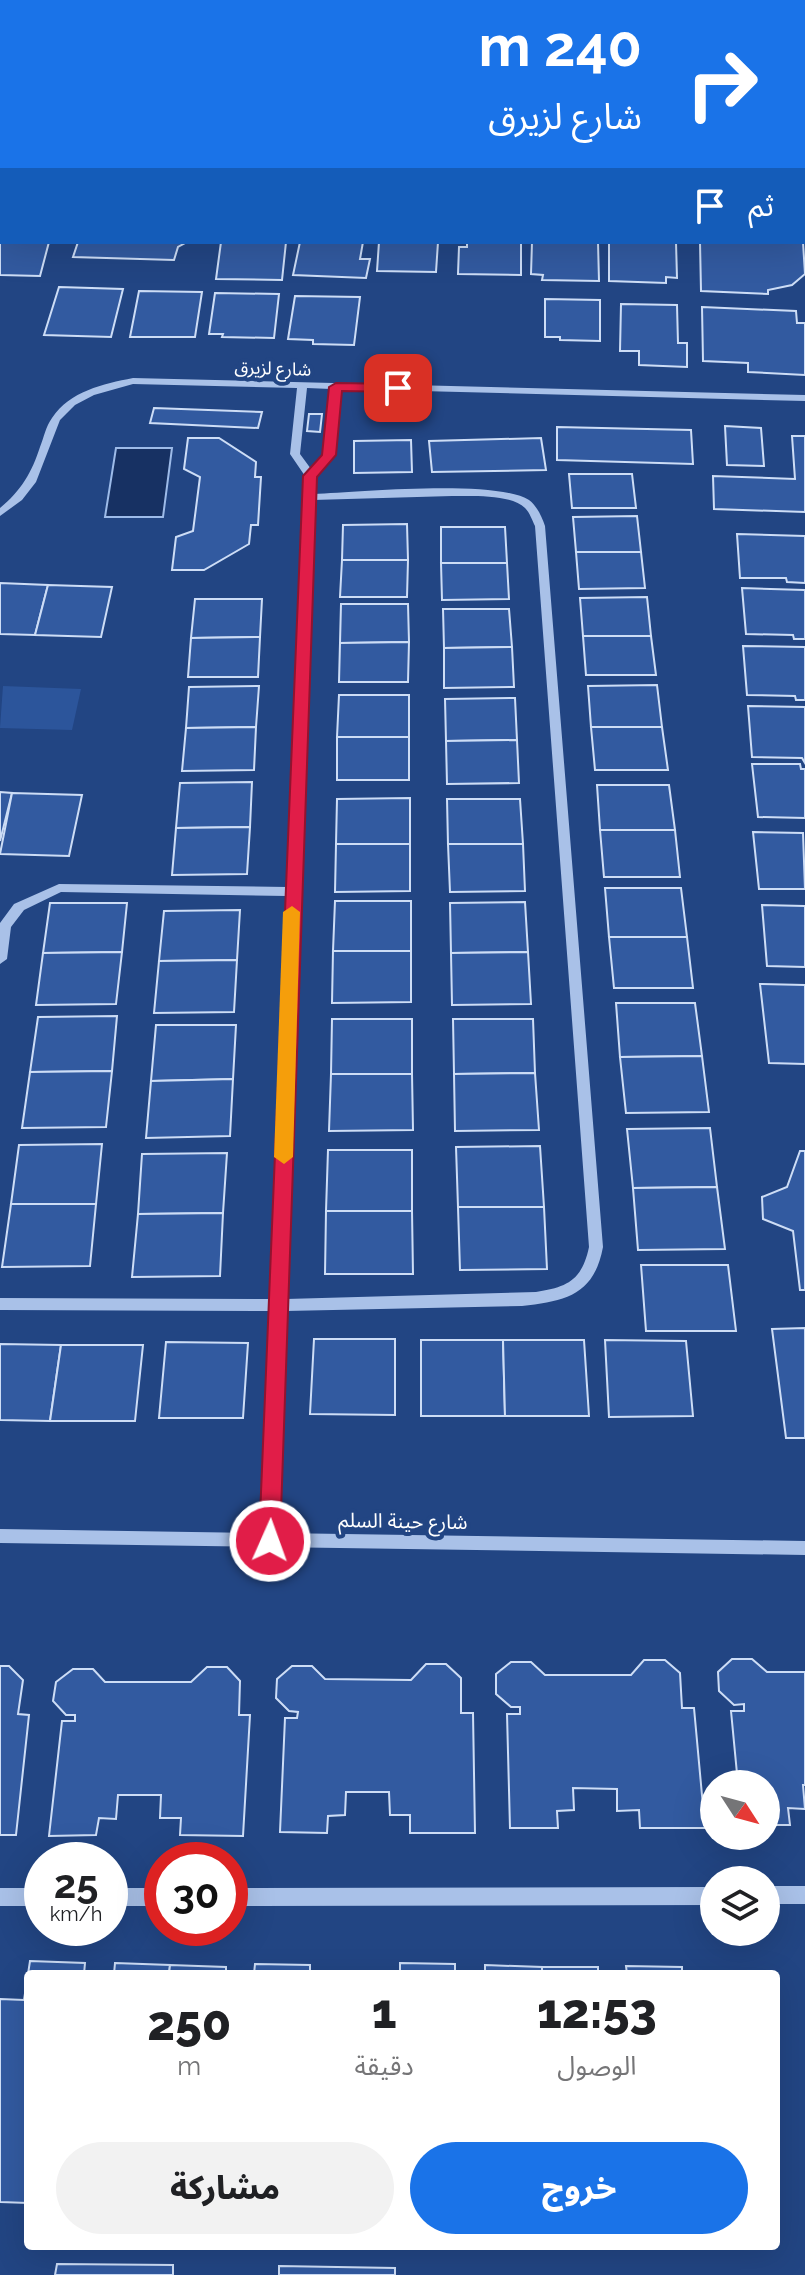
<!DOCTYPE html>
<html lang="ar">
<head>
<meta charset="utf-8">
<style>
  :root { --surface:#fff; --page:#f2f2f2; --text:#202124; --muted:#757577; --accent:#1a73e8 }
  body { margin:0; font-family:Raleway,"Noto Sans Arabic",sans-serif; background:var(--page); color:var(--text); direction:rtl; height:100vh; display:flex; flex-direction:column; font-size:30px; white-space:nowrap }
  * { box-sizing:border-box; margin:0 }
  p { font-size:26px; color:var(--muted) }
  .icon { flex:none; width:44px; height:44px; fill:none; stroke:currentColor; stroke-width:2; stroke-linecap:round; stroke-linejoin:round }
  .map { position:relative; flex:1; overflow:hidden; direction:ltr }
  .sheet { position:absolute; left:24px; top:1970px; width:756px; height:280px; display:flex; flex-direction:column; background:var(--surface); border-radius:8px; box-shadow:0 8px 32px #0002; direction:rtl }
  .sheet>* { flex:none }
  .top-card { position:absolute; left:0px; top:0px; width:806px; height:244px; box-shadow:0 8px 32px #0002; direction:rtl; background:#1a73e8; color:#fff; overflow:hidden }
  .needle { width:52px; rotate:126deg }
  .controls { position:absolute; left:700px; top:1770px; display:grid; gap:16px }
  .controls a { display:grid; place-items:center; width:80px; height:80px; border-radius:50%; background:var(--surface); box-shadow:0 8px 32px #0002; font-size:40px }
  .speed { position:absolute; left:24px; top:1842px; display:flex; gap:16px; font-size:40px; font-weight:700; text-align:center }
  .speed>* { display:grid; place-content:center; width:104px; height:104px; border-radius:50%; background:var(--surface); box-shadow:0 8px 32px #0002; line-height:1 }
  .speed small { font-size:20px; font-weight:400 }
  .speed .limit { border:12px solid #d22; background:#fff; color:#111 }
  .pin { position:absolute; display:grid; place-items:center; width:68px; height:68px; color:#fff; margin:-34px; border-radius:16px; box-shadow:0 4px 12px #0006 }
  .me { position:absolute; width:88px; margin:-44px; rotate:2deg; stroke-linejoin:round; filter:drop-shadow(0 0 6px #0008) }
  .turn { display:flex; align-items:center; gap:28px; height:168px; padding:0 32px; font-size:36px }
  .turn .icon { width:104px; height:104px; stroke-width:2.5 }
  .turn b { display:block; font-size:56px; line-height:68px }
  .then { display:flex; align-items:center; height:76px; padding:0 32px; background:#0003; gap:16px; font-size:30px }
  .eta { display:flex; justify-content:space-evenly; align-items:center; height:136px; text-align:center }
  .eta b { font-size:48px; font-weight:800; line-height:56px }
  .cta { display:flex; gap:16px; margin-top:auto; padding:16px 32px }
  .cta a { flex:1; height:92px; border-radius:48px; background:var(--accent); color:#fff; font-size:32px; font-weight:800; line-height:92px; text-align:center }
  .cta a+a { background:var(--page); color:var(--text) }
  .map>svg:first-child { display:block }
  .green { fill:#2c559b }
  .water { fill:#173163; stroke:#9dbbe9; stroke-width:2 }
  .building { fill:#325aa0; stroke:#cdddf6; stroke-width:2 }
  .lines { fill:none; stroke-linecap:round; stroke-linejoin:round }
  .minor { fill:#a9c1e8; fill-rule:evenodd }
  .route { fill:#e11d48; stroke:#92132f; stroke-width:2 }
  .slow { fill:#f59e0b }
  .labels { text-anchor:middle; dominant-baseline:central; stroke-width:8; stroke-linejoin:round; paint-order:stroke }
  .far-street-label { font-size:18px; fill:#fff; stroke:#224583 }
  .street-label { font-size:20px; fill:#fff; stroke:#224583 }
</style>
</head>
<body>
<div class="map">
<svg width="805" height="2275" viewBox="0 0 805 2275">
  <rect width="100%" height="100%" fill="#224583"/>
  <polygon class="green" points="3,686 81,689 72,730 0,728"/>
  <polygon class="water" points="116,448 172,448 163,517 105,517"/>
  <g class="building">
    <polygon points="0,220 2,242 49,242 40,276 0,275"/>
    <polygon points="78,242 187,242 178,247 174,260 73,257"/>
    <polygon points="221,242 286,242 282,280 216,279"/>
    <polygon points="300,242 363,242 360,259 370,259 366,278 293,275"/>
    <polygon points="379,242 438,242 436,272 377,271"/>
    <polygon points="467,242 521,242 521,275 458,274 459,247 467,247"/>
    <polygon points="532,242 598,242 599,281 542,280 543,275 531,274"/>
    <polygon points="609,242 676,242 677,278 666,277 666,283 609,281"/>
    <polygon points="700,242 803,242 805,274 792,285 768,290 768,294 701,291"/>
    <polygon points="59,287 123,289 111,337 44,335"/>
    <polygon points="139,291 202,292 195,337 130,337"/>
    <polygon points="215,293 279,294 274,338 222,337 223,334 209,334"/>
    <polygon points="295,296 360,297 354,345 313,344 313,340 288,339"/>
    <polygon points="545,299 600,300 600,341 560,340 560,337 545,337"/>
    <polygon points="621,304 677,305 678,343 687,343 687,367 639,365 639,351 620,351"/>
    <polygon points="702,307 796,311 797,323 805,323 805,375 748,372 748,363 703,361"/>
    <polygon points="154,408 262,412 258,428 150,423"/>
    <polygon points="309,414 322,414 320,432 307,431"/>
    <polygon points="725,426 761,428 764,466 727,465"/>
    <polygon points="557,427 691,430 693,464 557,460"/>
    <polygon points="792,436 805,436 805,512 714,509 713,476 795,479"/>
    <polygon points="188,438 219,438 256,462 255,477 261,477 258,525 251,525 249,544 204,570 172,570 176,537 193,531 200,477 184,469"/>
    <polygon points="541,438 546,470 432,472 429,441"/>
    <polygon points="411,440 412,472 354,473 354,441"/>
    <polygon points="569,474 632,474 636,508 572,508"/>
    <polygon points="637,516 641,552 576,552 573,517"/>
    <polygon points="407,524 408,560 342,560 343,525"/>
    <polygon points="441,527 505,527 507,563 441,563"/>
    <polygon points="737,534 805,536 805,583 787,582 786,578 740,578"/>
    <polygon points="576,552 641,552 645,588 579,589"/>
    <polygon points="342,560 408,560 407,597 340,597"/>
    <polygon points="441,563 507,563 509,599 442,600"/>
    <polygon points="0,583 48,585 35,635 0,634"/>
    <polygon points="48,585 112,587 101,637 35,635"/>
    <polygon points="742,588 805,590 805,639 794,639 793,635 746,634"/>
    <polygon points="647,597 651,636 583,636 580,598"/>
    <polygon points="195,599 262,599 260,637 191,638"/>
    <polygon points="341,604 408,604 409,642 340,643"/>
    <polygon points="443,609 509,609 512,647 444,648"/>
    <polygon points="583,636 651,636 656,675 586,675"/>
    <polygon points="260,637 258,677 188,677 191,638"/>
    <polygon points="409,642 408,682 339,682 340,643"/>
    <polygon points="743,646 805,647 805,700 796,700 795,696 747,695"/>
    <polygon points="512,647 514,687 444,688 444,648"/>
    <polygon points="657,685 662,727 591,727 588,686"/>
    <polygon points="259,686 256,727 186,728 189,687"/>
    <polygon points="339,695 409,695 409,737 337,737"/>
    <polygon points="515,698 517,740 446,741 445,699"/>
    <polygon points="748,706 805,707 805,763 802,758 752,757"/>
    <polygon points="256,727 254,770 182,771 186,728"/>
    <polygon points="591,727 662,727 668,770 595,770"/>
    <rect x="337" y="737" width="72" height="43"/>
    <polygon points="517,740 519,783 447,784 446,741"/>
    <polygon points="752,764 800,764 801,769 805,769 805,818 758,817"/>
    <polygon points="252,782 250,827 176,828 180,783"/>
    <polygon points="597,785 669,785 675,830 600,830"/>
    <polygon points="0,792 12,793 0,841"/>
    <polygon points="12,793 82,795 69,856 0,854"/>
    <polygon points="410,798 410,844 336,844 337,799"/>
    <polygon points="447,799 520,799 523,844 448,844"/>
    <polygon points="250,827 247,874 172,875 176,828"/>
    <polygon points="600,830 675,830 680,877 604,877"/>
    <polygon points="753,832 803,833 805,889 759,889"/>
    <polygon points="336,844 410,844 410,891 335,892"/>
    <polygon points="448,844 523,844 525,891 450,892"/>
    <polygon points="605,888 681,888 687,937 609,937"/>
    <polygon points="335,901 411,901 411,951 333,951"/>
    <polygon points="525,902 528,952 451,953 450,903"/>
    <polygon points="50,903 127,903 122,952 43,953"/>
    <polygon points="762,905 805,906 805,967 767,966"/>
    <polygon points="240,910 237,960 159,961 164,911"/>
    <polygon points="609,937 687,937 693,988 614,988"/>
    <polygon points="333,951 411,951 411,1002 332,1003"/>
    <polygon points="122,952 116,1004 36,1005 43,953"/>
    <polygon points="528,952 531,1004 452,1005 451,953"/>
    <polygon points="237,960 234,1012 154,1013 159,961"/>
    <polygon points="760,984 805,985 805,1064 769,1063"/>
    <polygon points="616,1003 695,1003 702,1056 620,1057"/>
    <polygon points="117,1016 112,1071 30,1072 38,1017"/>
    <polygon points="332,1019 412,1019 412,1074 331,1074"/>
    <polygon points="453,1019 533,1019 535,1073 454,1074"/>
    <polygon points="156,1025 236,1025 233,1079 151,1081"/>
    <polygon points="702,1056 709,1112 626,1113 620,1057"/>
    <polygon points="112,1071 106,1127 22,1128 30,1072"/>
    <polygon points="535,1073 539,1130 455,1131 454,1074"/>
    <polygon points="331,1074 412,1074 413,1130 329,1131"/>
    <polygon points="233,1079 230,1136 146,1138 151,1081"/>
    <polygon points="710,1128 717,1187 633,1188 627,1129"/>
    <polygon points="102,1144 96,1204 11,1204 19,1145"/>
    <polygon points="540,1146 544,1207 458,1207 456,1147"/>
    <polygon points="328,1150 412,1150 412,1211 326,1211"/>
    <polygon points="800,1151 805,1151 805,1290 800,1290 793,1231 763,1219 762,1197 787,1187"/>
    <polygon points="227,1153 223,1213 138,1214 142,1154"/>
    <polygon points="717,1187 725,1249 638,1250 633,1188"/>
    <polygon points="11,1204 96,1204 90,1266 2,1267"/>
    <polygon points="458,1207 544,1207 547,1269 460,1270"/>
    <polygon points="326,1211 412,1211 413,1274 325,1274"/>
    <polygon points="223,1213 220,1276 132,1277 138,1214"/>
    <polygon points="641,1265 728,1265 736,1331 646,1331"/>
    <polygon points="805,1328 805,1438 786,1438 772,1329"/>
    <polygon points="314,1339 395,1339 395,1415 310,1414"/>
    <polygon points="421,1340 503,1340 505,1416 421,1416"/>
    <polygon points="503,1340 584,1340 589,1416 505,1416"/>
    <polygon points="605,1340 686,1341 693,1416 609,1417"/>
    <polygon points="166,1342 248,1343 243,1418 159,1418"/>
    <polygon points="0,1344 61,1345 50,1421 0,1420"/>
    <polygon points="61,1345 143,1345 135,1421 50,1421"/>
    <polygon points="732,1659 752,1659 767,1672 805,1672 805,1785 803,1785 805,1809 788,1808 790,1825 766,1825 766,1784 738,1784 731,1711 744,1711 744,1704 734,1705 719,1691 718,1672"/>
    <polygon points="644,1660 665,1660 680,1673 682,1708 694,1708 705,1828 640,1828 639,1810 617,1811 617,1789 573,1788 574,1810 557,1811 558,1828 510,1828 507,1714 520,1714 520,1707 511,1707 496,1694 496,1674 511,1662 531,1662 545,1675 631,1675"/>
    <polygon points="426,1664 446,1664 461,1678 461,1713 473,1713 475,1833 410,1833 410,1815 390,1815 389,1792 346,1792 345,1815 328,1816 327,1833 280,1832 285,1718 297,1718 298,1712 289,1711 276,1698 277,1679 292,1666 312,1666 325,1679 411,1680"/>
    <polygon points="0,1666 9,1666 23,1680 18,1714 29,1715 16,1835 0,1835"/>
    <polygon points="207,1667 227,1667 240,1681 239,1715 250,1715 243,1836 180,1835 181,1818 160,1818 161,1795 118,1795 116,1819 99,1818 96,1835 49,1836 62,1721 75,1721 75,1715 66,1715 53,1701 56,1682 73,1669 93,1669 105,1682 191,1682"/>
    <polygon points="30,1961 85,1963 84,1974 28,1974 28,2203 0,2202 0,1999 24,2000"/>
    <polygon points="115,1963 170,1965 169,1974 114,1974"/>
    <polygon points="400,1963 455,1964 455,1974 400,1974"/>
    <polygon points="255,1964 310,1965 310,1974 254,1974"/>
    <polygon points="170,1965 226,1967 226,1974 169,1974"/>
    <polygon points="485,1965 542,1967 542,1974 485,1974"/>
    <polygon points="626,1966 682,1967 682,1974 627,1974"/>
    <rect x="542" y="1967" width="56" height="7"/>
    <polygon points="57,2264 173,2265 173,2275 55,2275"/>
    <polygon points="279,2266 395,2268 395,2275 279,2275"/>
  </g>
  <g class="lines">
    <g class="minor">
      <polygon points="297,0 347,0 349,2 299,2"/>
      <rect x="804" y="11" width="1" height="4"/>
      <rect x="0" y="162" width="2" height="6"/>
      <rect x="804" y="185" width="1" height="6"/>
      <path d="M 133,378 L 805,395 L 805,401 L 341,389 L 334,455 L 315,477 L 314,494 C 357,492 496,479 529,500 C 537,506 542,517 545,526 L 603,1247 C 594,1295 566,1301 522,1306 L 286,1311 L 278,1533 L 805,1541 L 805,1555 L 0,1543 L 0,1529 L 262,1533 L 271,1311 L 0,1310 L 0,1298 L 271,1299 L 287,896 L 61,892 L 24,910 L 11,927 L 7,959 L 0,964 L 0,923 L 14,904 L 59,884 L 287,887 L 305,476 L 290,454 L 297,388 L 133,384 L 94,395 L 75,405 L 60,420 L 36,482 L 22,500 L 0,516 L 0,508 C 21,491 32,472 40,447 C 44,437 46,426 52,418 C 70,391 103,384 133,378 ZM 307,388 L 331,389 L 324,454 L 311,469 L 300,454 ZM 452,496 C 471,496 511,494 525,508 C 530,513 532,520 535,526 L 589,1247 C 582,1280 568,1287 536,1292 L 286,1299 L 313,500 Z"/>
      <rect x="766" y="1886" width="39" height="18"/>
      <polygon points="714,1887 714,1905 230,1906 230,1888"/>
      <rect x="0" y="1888" width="42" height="18"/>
      <rect x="110" y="1888" width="52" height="18"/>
    </g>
  </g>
  <polygon class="route" points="336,383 398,384 405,388 398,392 342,391 336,455 317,477 280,1541 277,1548 270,1550 262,1548 259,1541 303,476 322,455 329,387"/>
  <polygon class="slow" points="292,906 300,912 293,1157 284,1164 274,1157 283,912"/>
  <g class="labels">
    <g class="far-street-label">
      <text transform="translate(273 368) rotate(2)">شارع لزيرق</text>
    </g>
    <g class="street-label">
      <text transform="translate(403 1521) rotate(1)">شارع حينة السلم</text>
    </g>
  </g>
</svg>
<div class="controls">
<a><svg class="needle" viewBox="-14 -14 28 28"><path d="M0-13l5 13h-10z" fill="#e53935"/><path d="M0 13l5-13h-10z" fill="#757577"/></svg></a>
<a><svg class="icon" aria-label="layers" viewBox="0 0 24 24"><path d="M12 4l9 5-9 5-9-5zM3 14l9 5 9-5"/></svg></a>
</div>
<div class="speed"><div>25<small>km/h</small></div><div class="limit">30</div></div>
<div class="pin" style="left:398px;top:388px;background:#d93025"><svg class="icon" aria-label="arrive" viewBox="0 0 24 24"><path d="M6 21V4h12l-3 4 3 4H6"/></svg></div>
<svg class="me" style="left:270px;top:1541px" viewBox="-20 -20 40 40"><circle r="17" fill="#e11d48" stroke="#fff" stroke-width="3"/><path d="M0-11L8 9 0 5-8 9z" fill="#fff"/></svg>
<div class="top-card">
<div class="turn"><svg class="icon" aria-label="right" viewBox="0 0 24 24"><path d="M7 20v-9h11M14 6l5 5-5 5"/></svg><div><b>240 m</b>شارع لزيرق</div></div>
<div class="then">ثم<svg class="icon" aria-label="arrive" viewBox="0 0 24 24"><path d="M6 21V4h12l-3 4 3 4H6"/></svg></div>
</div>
<section class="sheet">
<div class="eta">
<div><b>12:53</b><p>الوصول</p></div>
<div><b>1</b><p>دقيقة</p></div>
<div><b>250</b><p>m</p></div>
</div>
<div class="cta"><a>خروج</a><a>مشاركة</a></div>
</section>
</div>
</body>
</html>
